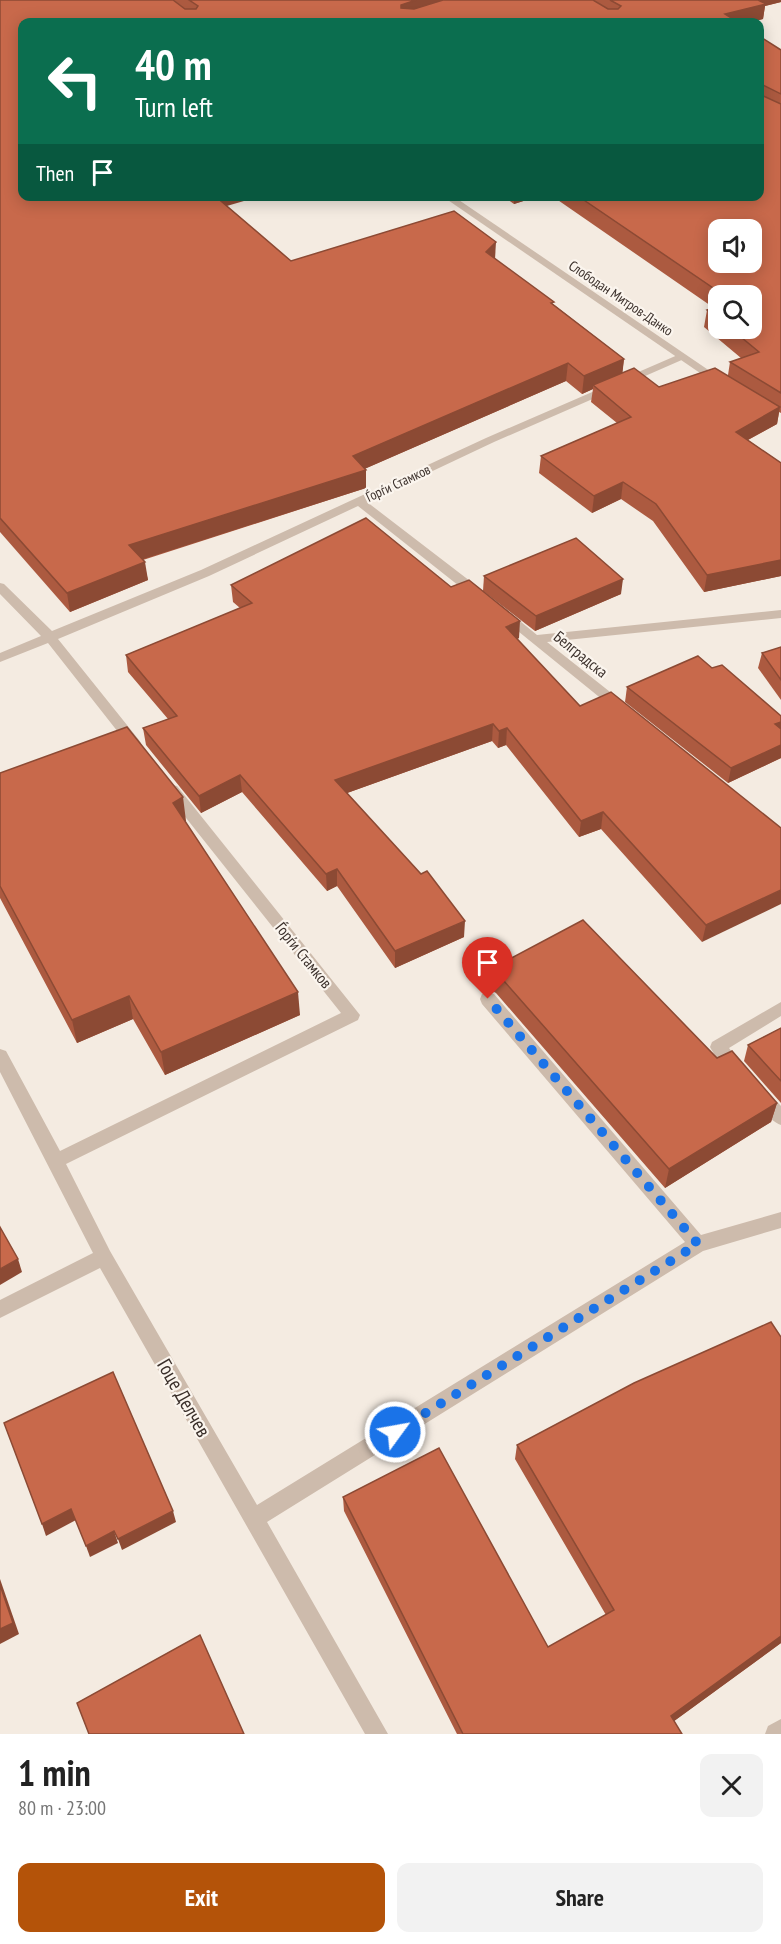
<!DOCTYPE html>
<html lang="en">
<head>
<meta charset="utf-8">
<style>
  :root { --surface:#fff; --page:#f2f2f2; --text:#222; --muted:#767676; --accent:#b45309 }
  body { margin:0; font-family:"PT Sans Narrow",sans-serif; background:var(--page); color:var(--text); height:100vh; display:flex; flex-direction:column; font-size:22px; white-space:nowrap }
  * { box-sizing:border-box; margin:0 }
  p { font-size:20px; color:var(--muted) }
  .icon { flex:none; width:33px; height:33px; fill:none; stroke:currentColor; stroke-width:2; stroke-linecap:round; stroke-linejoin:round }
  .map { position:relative; height:1734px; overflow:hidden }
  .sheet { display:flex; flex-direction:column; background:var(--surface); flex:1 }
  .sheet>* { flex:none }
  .banner { position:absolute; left:18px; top:18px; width:746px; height:183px; border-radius:12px; box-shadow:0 3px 15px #0003; background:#0b6e4f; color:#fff; overflow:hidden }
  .fabs { position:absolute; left:708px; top:219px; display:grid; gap:12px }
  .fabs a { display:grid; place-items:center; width:54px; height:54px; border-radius:12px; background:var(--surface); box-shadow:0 3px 15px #0003; font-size:30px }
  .pin { position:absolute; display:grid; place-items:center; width:51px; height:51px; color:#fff; margin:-62px -26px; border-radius:50% 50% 50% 0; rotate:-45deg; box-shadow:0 0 6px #0007 }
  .pin .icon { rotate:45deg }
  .me { position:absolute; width:66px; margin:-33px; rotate:58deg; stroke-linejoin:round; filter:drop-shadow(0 0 4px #0008) }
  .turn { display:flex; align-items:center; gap:21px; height:126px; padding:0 18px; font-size:27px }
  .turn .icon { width:78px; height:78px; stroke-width:2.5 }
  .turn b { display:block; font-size:42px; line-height:51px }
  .then { display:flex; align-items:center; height:57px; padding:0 18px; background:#0003; gap:12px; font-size:22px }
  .round { display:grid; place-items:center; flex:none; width:63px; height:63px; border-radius:12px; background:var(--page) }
  .summary { display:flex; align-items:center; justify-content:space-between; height:102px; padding:0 18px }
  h1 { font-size:36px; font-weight:800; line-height:45px }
  .button { display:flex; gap:12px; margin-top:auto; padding:12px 18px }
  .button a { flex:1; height:69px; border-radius:12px; background:var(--accent); color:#fff; font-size:24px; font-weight:800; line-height:69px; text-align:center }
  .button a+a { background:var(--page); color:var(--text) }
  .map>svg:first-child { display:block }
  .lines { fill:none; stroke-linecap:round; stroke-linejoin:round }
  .minor { fill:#cdbbac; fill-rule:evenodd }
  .tertiary { fill:#cdbbac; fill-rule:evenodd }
  .wall { fill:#ac5a40; fill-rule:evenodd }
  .shaded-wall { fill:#8c4a34 }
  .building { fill:#c8694b; stroke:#8c4a34; stroke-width:1.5; fill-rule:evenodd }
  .route { stroke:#1a73e8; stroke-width:10; stroke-dasharray:0 18 }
  .labels { text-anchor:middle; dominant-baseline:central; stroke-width:4.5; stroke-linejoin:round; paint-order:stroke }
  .far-street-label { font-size:14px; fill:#3b302b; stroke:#fbf5ee }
  .street-label { font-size:16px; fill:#3b302b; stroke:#fbf5ee }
  .near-street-label { font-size:20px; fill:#3b302b; stroke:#fbf5ee }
</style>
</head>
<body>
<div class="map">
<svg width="781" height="1734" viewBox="0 0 781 1734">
  <rect width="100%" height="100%" fill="#f4ebe1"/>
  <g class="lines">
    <g class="minor">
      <polygon points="680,354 685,357 684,359 494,442 367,502 483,591 484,594 483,597 473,597 358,506 209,576 58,639 139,740 141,743 139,746 129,746 48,643 0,662 0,653 41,636 0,594 0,583 4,584 52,631 201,570 486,438"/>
      <polygon points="781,610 781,618 547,642 624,703 626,706 624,709 614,709 498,615 504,611 509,612 537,635"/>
      <polygon points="172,785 177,786 360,1015 358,1020 66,1164 110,1251 257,1505 685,1242 482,1004 480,999 482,994 488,993 494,994 701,1235 781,1212 781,1228 703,1251 267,1522 388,1734 365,1734 100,1268 0,1318 0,1300 93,1253 0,1072 0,1049 6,1051 60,1151 341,1013 167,794 165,790"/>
      <path d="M 781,1002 L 781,1016 L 729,1048 L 746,1070 L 744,1075 C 730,1080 716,1058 710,1047 L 712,1042 Z"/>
      <path d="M 762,1090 L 768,1092 L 781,1106 L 781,1125 C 770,1121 759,1107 754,1097 L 756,1092 Z"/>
      <polygon points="781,1719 781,1734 765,1734 768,1726"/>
    </g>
    <polygon class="tertiary" points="442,196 453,196 726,382 720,385 716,384"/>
  </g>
  <g class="wall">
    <path d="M 0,0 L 781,0 L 781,2 L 765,6 L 763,19 L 751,22 L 22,22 L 227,206 L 291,261 L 495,259 L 624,359 L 622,373 L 659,387 L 728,375 L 730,362 L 741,358 L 704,327 L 707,310 L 714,308 L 552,196 L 759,196 L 759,36 L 781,50 L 781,413 L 779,412 L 777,424 L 748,440 L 781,463 L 781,576 L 704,592 L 653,521 L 621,499 L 592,513 L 539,473 L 541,456 L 617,423 L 591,402 L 593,389 L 582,394 L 566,381 L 364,469 L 366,488 L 143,560 L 148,580 L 70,612 L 0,532 ZM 718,296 L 752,296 L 752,328 L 718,328 Z"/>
    <polygon points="503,196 539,196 514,204"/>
    <polygon points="484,576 621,594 535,631 483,591"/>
    <polygon points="231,585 451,587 519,638 517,639 580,706 781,828 702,942 601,829 579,837 506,745 498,748 492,741 347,793 464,937 395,968 337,886 327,891 242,792 201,813 146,745 143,728 168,719 128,672 126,655 240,608 233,602"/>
    <polygon points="781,647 781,700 758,668 762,653"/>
    <polygon points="712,668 781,716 781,758 728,783 625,702 627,687"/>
    <polygon points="0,773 186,821 185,822 300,1015 165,1075 133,1019 77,1043 0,898"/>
    <polygon points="491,969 717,1058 777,1103 771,1122 665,1188 496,993 489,989"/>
    <polygon points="781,1028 781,1103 744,1061 748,1045"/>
    <polygon points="781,1337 781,1643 674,1721 682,1734 457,1734 344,1511 343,1497 548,1647 606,1615 515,1459 517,1445"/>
  </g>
  <g class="shaded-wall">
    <polygon points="416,0 464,0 401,20 401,5"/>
    <polygon points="748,0 781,0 781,2 765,6 763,19 751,22 724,22 725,14"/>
    <polygon points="763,85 760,101 759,101 760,86"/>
    <polygon points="212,196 261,196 213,210"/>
    <polygon points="514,196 539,196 514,204"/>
    <polygon points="496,242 495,259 486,252"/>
    <polygon points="624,359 622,377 593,385 593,389 582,394 584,376"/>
    <polygon points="568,363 566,381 353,474 353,456"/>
    <polygon points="780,407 777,424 733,448 736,432"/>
    <polygon points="366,470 366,488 131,563 129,545"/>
    <polygon points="623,482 621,499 592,513 594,496"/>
    <polygon points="781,560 781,576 704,592 707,575"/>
    <polygon points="145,562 148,580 70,612 67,593"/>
    <polygon points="623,579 621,594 535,631 536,616"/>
    <polygon points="520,621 519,638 504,644 506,627"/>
    <polygon points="781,722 781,736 775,724"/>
    <polygon points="493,724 492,741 336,797 335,780"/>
    <polygon points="507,728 506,745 498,748 499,731"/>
    <polygon points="781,745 781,758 728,783 731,768"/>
    <polygon points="240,775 242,792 201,813 199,796"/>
    <polygon points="183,797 186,821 176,827 173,803"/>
    <polygon points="603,812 601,829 579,837 581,821"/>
    <polygon points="337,869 337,886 327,891 326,874"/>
    <polygon points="781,890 781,904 702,942 706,925"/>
    <polygon points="465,921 464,937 395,968 395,951"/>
    <polygon points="298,992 300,1015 165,1075 161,1052"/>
    <polygon points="129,996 133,1019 77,1043 72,1020"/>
    <polygon points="777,1103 771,1122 665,1188 669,1169"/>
    <polygon points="18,1259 22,1272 0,1285 0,1269"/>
    <polygon points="71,1509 76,1520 46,1536 42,1524"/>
    <polygon points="173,1511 176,1522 122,1550 118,1539"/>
    <polygon points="114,1531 118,1543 90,1557 86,1546"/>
    <polygon points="0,1579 19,1634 0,1644"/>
    <polygon points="781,1636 781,1643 666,1727 671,1716"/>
  </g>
  <g class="building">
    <polygon points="0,0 173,0 185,9 196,9 198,6 189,0 416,0 401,5 401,8 414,9 443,0 593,0 608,9 618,9 621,6 610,0 758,0 766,4 725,14 738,22 22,22 22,196 215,196 291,261 454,211 496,242 486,252 554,302 551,303 624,359 584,376 568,363 353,456 366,470 129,545 145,562 67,593 0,518"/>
    <path d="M 759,36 L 781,50 L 781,94 L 763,85 L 760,86 L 759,94 L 781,104 L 781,393 L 730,362 L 759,352 L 730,328 L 752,328 L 752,296 L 725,296 L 578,196 L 759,196 ZM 718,230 L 752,230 L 752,262 L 718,262 Z"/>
    <polygon points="718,306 718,319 707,310"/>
    <polygon points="634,368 659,387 715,368 780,407 736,432 781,463 781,560 707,575 656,504 623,482 594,496 541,456 631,417 593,385"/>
    <polygon points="366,518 451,587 469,580 520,621 506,627 580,706 611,692 781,828 781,890 706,925 603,812 581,821 507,728 499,731 493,724 335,780 421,874 427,871 465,921 395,951 337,869 326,874 240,775 199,796 143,728 177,716 126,655 252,603 231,585"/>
    <polygon points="576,538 623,579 536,616 484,576"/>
    <polygon points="781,647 781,680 762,653"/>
    <polygon points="698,656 712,668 722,665 781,716 781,722 775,724 781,729 781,745 731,768 627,687"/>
    <polygon points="127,727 183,797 173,803 298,992 161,1052 129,996 72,1020 0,886 0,773"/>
    <polygon points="583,920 717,1058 732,1051 777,1103 669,1169 497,973 491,969"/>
    <polygon points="781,1028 781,1081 748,1045"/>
    <polygon points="0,1227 18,1259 0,1269"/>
    <polygon points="771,1322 781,1337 781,1636 671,1716 682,1734 463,1734 343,1497 439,1448 548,1647 614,1610 517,1445 634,1383"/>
    <polygon points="113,1372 173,1511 118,1539 114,1531 86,1546 71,1509 42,1524 4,1423"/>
    <polygon points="0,1585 13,1623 0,1629"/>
    <polygon points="200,1635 244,1734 89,1734 77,1703"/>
  </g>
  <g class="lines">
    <polyline class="route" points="395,1432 698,1244 488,999"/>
  </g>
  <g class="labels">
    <g class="far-street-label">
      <text transform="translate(621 298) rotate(34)">Слободан Митров-Данко</text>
      <text transform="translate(398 483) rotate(-25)">Ѓорѓи Стамков</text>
    </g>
    <g class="street-label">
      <text transform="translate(581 654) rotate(39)">Белградска</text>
      <text transform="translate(304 955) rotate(51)">Ѓорѓи Стамков</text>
    </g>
    <g class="near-street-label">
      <text transform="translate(184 1398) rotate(60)">Гоце Делчев</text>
    </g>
  </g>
</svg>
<div class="fabs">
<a><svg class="icon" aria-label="sound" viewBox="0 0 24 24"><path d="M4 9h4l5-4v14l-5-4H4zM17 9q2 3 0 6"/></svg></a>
<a><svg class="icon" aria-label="search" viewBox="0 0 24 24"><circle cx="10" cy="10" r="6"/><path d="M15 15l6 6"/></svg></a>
</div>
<div class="pin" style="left:488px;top:999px;background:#d93025"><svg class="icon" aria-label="arrive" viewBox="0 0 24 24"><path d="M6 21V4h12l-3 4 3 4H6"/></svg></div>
<svg class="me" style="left:395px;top:1432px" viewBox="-20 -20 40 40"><circle r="17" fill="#1a73e8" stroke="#fff" stroke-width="3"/><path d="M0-11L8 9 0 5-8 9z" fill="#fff"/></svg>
<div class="banner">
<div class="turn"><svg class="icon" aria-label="left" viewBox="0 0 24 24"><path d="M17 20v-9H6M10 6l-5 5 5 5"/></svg><div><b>40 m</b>Turn left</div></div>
<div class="then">Then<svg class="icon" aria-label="arrive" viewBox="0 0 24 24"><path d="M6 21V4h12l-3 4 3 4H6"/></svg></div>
</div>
</div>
<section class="sheet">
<div class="summary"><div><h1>1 min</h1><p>80 m · 23:00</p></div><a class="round"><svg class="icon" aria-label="close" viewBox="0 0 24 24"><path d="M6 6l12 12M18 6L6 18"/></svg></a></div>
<div class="button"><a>Exit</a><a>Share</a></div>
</section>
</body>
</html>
